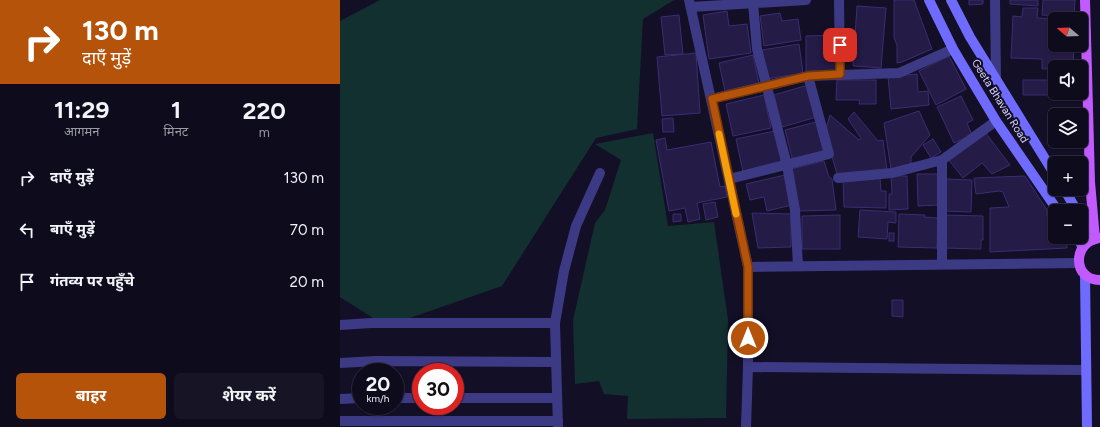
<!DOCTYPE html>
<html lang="hi">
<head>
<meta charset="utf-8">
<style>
  :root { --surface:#0e0b1c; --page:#171425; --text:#f1f3f6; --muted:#9b9ba3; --line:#2e2b3b; --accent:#b45309 }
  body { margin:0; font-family:Figtree,"Noto Sans Devanagari",sans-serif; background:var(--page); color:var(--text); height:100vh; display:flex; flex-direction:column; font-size:15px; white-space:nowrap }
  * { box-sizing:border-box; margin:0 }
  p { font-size:13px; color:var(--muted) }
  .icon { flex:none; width:22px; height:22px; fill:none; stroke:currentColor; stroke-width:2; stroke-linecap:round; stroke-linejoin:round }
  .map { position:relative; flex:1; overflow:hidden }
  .side { display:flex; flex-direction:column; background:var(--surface); width:340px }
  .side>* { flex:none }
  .top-card { background:#b45309; color:#fff; overflow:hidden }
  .needle { width:26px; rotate:289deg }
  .fabs { position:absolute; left:708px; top:12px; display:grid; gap:8px }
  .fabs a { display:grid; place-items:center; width:40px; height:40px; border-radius:6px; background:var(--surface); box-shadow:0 1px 3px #0004,0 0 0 1px var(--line); font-size:20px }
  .speed { position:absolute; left:12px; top:363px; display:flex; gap:8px; font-size:20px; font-weight:700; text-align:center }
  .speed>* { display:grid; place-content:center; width:52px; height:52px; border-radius:50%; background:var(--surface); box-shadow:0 1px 3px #0004,0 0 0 1px var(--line); line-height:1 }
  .speed small { font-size:10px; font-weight:400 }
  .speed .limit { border:6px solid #d22; background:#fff; color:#111 }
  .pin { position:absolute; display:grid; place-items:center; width:34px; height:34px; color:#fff; margin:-17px; border-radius:8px; box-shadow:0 2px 6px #0006 }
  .me { position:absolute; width:44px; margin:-22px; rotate:0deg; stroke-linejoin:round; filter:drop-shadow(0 0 3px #0008) }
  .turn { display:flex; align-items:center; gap:14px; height:84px; padding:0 16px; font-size:18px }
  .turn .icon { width:52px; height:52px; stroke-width:2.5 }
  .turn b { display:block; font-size:28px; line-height:34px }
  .eta { display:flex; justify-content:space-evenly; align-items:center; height:68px; text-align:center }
  .eta b { font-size:24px; font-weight:700; line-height:28px }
  .cta { display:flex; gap:8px; margin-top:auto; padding:8px 16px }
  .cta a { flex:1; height:46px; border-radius:6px; background:var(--accent); color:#fff; font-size:16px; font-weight:700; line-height:46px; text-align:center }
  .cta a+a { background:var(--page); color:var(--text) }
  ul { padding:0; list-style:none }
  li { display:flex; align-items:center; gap:12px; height:52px; padding:0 16px }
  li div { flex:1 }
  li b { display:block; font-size:15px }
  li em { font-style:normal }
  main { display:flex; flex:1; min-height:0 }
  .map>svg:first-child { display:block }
  .green { fill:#12302f }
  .building { fill:#241b47; stroke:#3b2d73 }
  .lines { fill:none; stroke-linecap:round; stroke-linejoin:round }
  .minor { stroke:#3d3a85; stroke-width:10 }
  .secondary { stroke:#6f6bff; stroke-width:10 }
  .primary { stroke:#c25bff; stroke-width:10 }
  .route-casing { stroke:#753606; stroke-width:10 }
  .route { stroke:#b45309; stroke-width:7 }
  .slow { stroke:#f59e0b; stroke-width:7 }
  .labels { text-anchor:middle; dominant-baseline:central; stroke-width:4; stroke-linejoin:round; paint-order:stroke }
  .street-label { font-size:11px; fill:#d9d4ff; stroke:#130f26 }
</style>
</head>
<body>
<main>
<section class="side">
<div class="top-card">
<div class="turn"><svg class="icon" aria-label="right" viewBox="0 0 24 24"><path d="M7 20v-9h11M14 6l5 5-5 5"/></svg><div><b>130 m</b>दाएँ मुड़ें</div></div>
</div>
<div class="eta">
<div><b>11:29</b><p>आगमन</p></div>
<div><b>1</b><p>मिनट</p></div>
<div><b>220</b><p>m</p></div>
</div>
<ul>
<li><svg class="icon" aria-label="right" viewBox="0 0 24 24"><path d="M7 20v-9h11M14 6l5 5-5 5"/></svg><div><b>दाएँ मुड़ें</b></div><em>130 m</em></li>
<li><svg class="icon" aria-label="left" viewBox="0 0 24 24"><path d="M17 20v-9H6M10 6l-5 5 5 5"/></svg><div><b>बाएँ मुड़ें</b></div><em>70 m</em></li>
<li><svg class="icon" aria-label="arrive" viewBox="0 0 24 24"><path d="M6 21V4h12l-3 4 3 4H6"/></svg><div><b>गंतव्य पर पहुँचे</b></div><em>20 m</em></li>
</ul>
<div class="cta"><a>बाहर</a><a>शेयर करें</a></div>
</section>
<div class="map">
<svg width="760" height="427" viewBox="0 0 760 427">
  <rect width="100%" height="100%" fill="#130f26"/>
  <g class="green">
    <polygon points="40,0 334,0 303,19 297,129 256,138 162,286 64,320 33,318 0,297 0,21"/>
    <polygon points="313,133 328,226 374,222 388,320 386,418 287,419 288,396 264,394 259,381 235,384 233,320 255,223 265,210 281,160 255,144"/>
  </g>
  <g class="building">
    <polygon points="554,0 574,0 592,49 562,62 557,63 557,45 554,38"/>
    <polygon points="629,0 643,0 643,4 629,5"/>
    <polygon points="670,0 698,0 698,6 670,4"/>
    <polygon points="703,0 735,0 734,17 702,15"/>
    <polygon points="517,6 546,8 541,68 513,66"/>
    <polygon points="683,8 698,8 697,18 720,19 715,19 715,45 734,45 733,67 702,69 702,59 671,58 673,16 682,17"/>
    <polygon points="387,11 389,26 407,24 411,53 369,59 363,15"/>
    <polygon points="440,13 442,21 458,19 461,40 424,46 420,16"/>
    <polygon points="339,15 343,54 325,55 321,17"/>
    <polygon points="498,35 498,71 466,71 466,36"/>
    <polygon points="459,44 463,73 427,79 422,50"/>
    <polygon points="356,53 360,113 322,116 317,57"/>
    <polygon points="413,55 419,83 385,91 379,63"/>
    <polygon points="609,56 626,89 596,105 579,71"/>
    <polygon points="577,74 578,92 588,91 589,105 551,109 548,77"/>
    <polygon points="497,80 536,80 536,104 519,104 520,100 496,100"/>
    <polygon points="683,80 715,80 715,93 731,93 731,95 683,95"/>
    <polygon points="468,85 477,117 442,127 434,95"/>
    <polygon points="424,95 431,128 393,136 386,104"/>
    <polygon points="621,96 633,120 627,123 632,135 614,143 597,107"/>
    <polygon points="579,111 590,135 571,157 571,164 551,169 544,123"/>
    <polygon points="514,112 538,141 543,140 547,170 497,174 485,132 490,115 519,140 521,138 508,119"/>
    <polygon points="333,118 334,132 323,132 322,119"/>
    <polygon points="476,122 484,153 453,161 445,130"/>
    <polygon points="715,124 715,134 710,128"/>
    <polygon points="435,131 442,164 403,172 396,139"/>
    <polygon points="645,132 670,165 652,174 642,163 623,178 608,159"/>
    <polygon points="325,138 327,150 371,142 380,187 385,186 387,197 357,203 360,219 348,222 345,208 329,211 316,140"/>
    <polygon points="593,139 601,152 591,158 583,145"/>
    <polygon points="720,141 735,141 726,148"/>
    <polygon points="484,161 489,177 492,179 496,210 458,211 451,169"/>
    <polygon points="577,174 598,174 599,205 578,206"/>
    <polygon points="445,175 452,205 427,211 424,197 410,200 406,184"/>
    <polygon points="551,176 567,176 568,209 549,210 549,194 552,194"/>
    <polygon points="685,176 707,210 707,216 715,227 715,237 722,237 727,244 727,248 650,252 650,208 669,207 663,192 659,191 636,194 634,178"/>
    <polygon points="540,178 541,191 546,191 546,208 504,207 503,179"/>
    <polygon points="605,179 632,180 631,212 604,211"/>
    <polygon points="375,202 378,217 366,220 363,204"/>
    <polygon points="520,210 556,212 556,223 548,222 547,239 518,237"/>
    <polygon points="412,213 451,214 451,247 418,248"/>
    <polygon points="333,214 341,214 341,221 333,222"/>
    <polygon points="559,214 585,215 584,217 598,218 597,248 558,247"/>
    <polygon points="500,215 500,249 462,249 462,216"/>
    <polygon points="604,215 643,216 643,240 641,240 641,249 603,248"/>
    <rect x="549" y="233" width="5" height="8"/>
    <polygon points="552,300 563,300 563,317 552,316"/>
  </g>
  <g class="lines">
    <g class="minor">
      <polyline points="349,0 408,267 408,367 406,427"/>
      <polyline points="499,0 500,74"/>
      <polyline points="655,0 656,80"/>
      <polyline points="413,3 417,49 447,165 455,210 458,266"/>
      <polyline points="351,7 466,0"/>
      <polyline points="371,99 468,76 559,73 613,49"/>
      <polyline points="602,160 602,264"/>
      <polyline points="498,178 552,173 602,160 656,121"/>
      <polyline points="389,179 489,154 468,76"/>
      <polyline points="408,267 739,263"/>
      <polyline points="0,325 31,323 215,323"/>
      <polyline points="0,363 36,361 216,362"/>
      <polyline points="408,367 746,370"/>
      <polyline points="55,398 81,398"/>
      <polyline points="115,398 217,398"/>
      <polyline points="0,399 21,398"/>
      <polyline points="0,421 218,421"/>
      <polyline points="218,427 215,323 224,271 236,226 260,173"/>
    </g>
    <g class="secondary">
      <polyline points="589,0 613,49 656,121 718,211"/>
      <polyline points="611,0 630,37 715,175"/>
      <polyline points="724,189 737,211"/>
      <polyline points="741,219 753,240"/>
      <polyline points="736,237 743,247"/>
      <polyline points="745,275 747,427"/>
    </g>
    <g class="primary">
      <polyline points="745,0 750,182 755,239"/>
      <path d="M 760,238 C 732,241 732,280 760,280"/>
    </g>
  </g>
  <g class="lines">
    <g class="route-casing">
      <polyline id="route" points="408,338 408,267 372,99 468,76 500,74 500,45"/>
    </g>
    <use href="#route" class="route"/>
    <polyline class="slow" points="379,134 396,214"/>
  </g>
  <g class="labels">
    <g class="street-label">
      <text transform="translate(660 101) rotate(58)">Geeta Bhavan Road</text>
    </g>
  </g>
</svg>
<div class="fabs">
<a><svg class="needle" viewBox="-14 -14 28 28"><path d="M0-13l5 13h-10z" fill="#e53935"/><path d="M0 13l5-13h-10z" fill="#9b9ba3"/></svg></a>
<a><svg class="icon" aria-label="sound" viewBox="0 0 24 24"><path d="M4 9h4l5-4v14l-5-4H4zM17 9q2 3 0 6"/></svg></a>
<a><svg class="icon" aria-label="layers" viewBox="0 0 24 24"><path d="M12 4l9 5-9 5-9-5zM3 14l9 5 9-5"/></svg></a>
<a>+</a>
<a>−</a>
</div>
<div class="speed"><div>20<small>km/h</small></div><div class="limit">30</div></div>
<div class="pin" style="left:500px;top:45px;background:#d93025"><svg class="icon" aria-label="arrive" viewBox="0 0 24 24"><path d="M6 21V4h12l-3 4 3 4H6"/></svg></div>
<svg class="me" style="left:408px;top:338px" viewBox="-20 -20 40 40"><circle r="17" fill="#b45309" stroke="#fff" stroke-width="3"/><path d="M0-11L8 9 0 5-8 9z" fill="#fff"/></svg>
</div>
</main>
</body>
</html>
